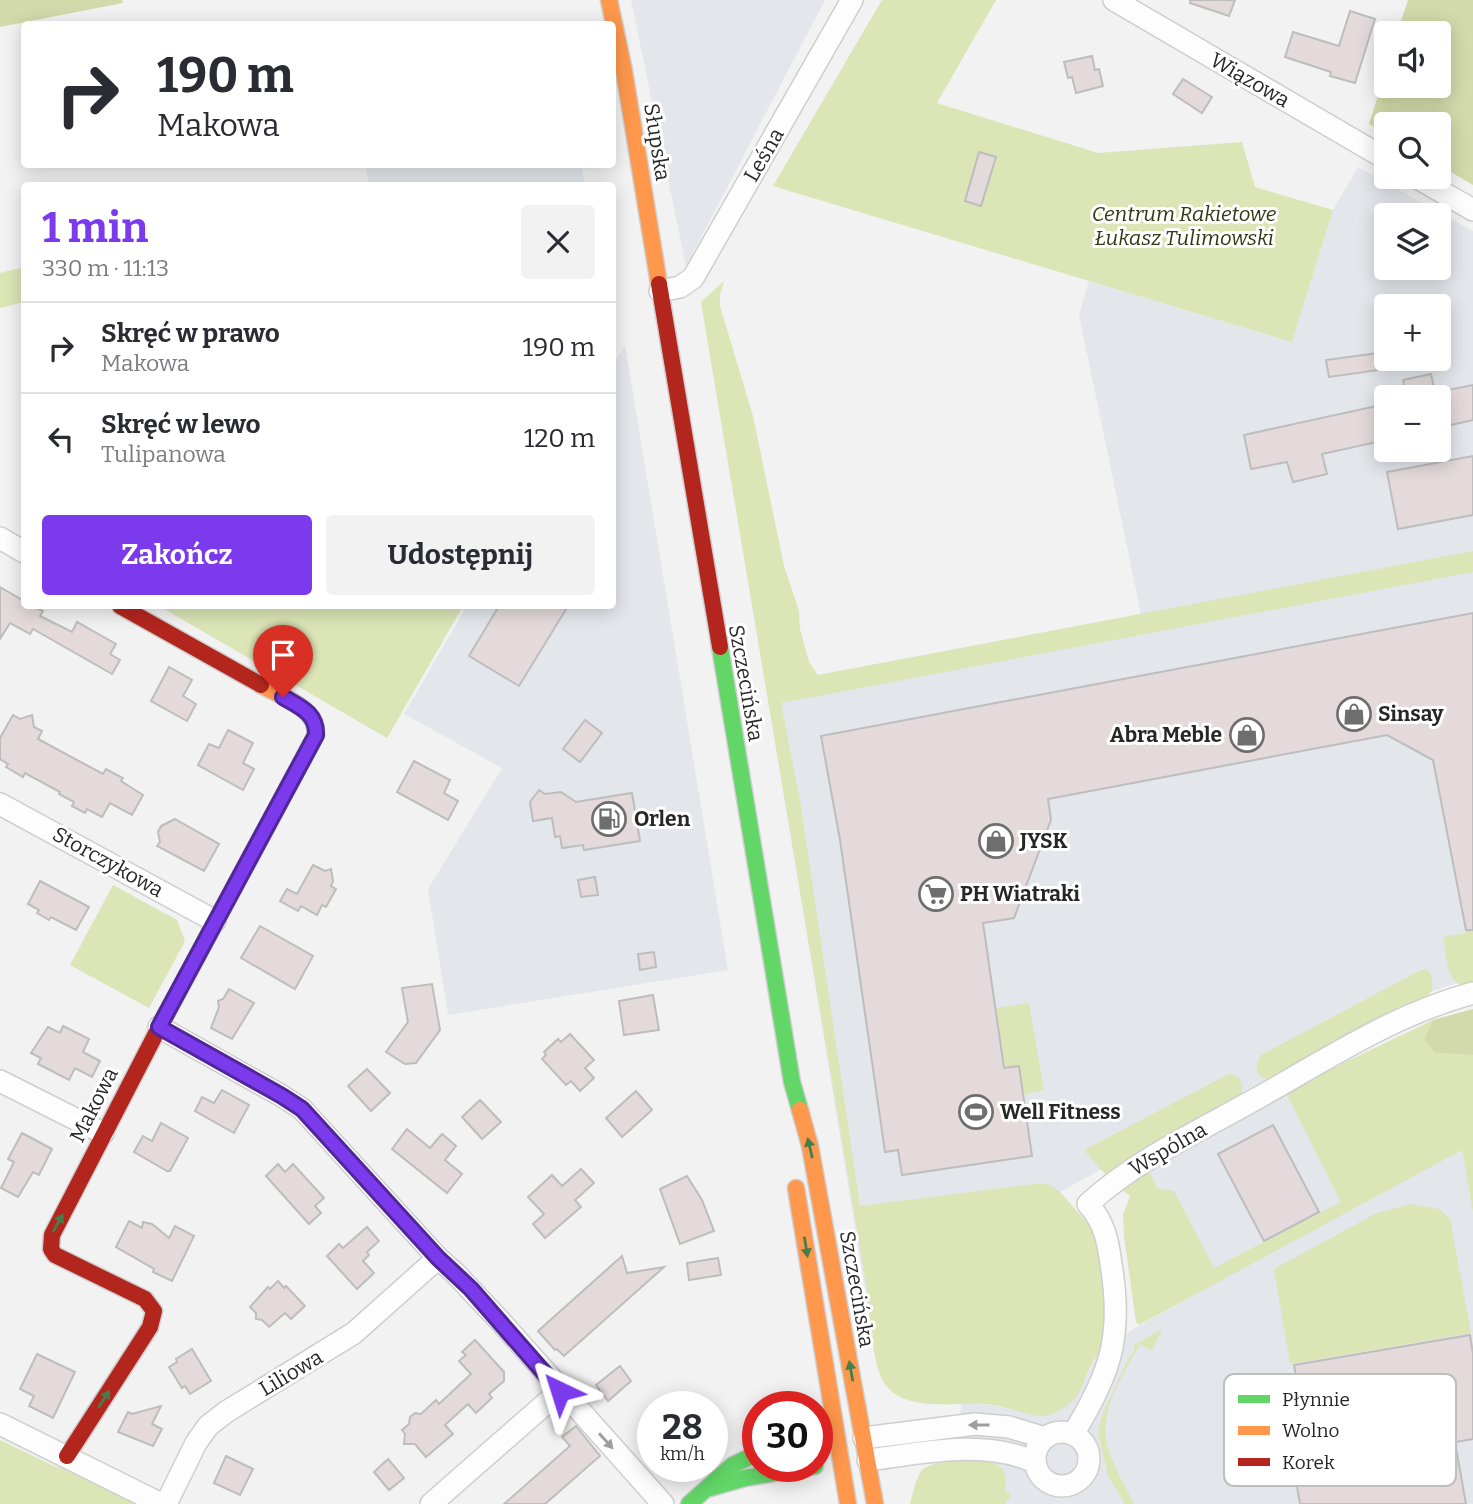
<!DOCTYPE html>
<html lang="pl">
<head>
<meta charset="utf-8">
<style>
  :root { --surface:#fff; --page:#f2f2f3; --text:#2b2b33; --muted:#7c7c81; --line:#e1e1e2; --accent:#7c3aed }
  body { margin:0; font-family:Bitter,serif; background:var(--page); color:var(--text); height:100vh; display:flex; flex-direction:column; font-size:26px; white-space:nowrap }
  * { box-sizing:border-box; margin:0 }
  p { font-size:23px; color:var(--muted) }
  .icon { flex:none; width:38px; height:38px; fill:none; stroke:currentColor; stroke-width:2; stroke-linecap:round; stroke-linejoin:round }
  .map { position:relative; flex:1; overflow:hidden }
  .side { position:absolute; left:21px; top:182px; width:595px; height:427px; display:flex; flex-direction:column; background:var(--surface); border-radius:7px; box-shadow:0 4px 18px #0003 }
  .side>* { flex:none }
  .banner { position:absolute; left:21px; top:21px; width:595px; height:147px; border-radius:7px; box-shadow:0 4px 18px #0003; background:#fff; color:var(--text); overflow:hidden }
  .fabs { position:absolute; left:1374px; top:21px; display:grid; gap:14px }
  .fabs a { display:grid; place-items:center; width:77px; height:77px; border-radius:7px; background:var(--surface); box-shadow:0 4px 18px #0003; font-size:35px }
  .speed { position:absolute; left:637px; top:1391px; display:flex; gap:14px; font-size:35px; font-weight:700; text-align:center }
  .speed>* { display:grid; place-content:center; width:91px; height:91px; border-radius:50%; background:var(--surface); box-shadow:0 4px 18px #0003; line-height:1 }
  .speed small { font-size:18px; font-weight:400 }
  .speed .limit { border:10px solid #d22; background:#fff; color:#111 }
  .pin { position:absolute; display:grid; place-items:center; width:60px; height:60px; color:#fff; margin:-72px -30px; border-radius:50% 50% 50% 0; rotate:-45deg; box-shadow:0 0 7px #0007 }
  .pin .icon { rotate:45deg }
  .me { position:absolute; width:77px; margin:-38px; rotate:319deg; stroke-linejoin:round; filter:drop-shadow(0 0 5px #0008) }
  .turn { display:flex; align-items:center; gap:24px; height:147px; padding:0 21px; font-size:32px }
  .turn .icon { width:91px; height:91px; stroke-width:2.5 }
  .turn b { display:block; font-size:49px; line-height:60px }
  .round { display:grid; place-items:center; flex:none; width:74px; height:74px; border-radius:7px; background:var(--page) }
  .head { display:flex; align-items:center; justify-content:space-between; height:119px; padding:0 21px }
  h1 { font-size:42px; font-weight:700; line-height:52px; color:var(--accent) }
  .action { display:flex; gap:14px; margin-top:auto; padding:14px 21px }
  .action a { flex:1; height:80px; border-radius:7px; background:var(--accent); color:#fff; font-size:28px; font-weight:700; line-height:80px; text-align:center }
  .action a+a { background:var(--page); color:var(--text) }
  ul { padding:0; list-style:none }
  li { display:flex; align-items:center; gap:21px; height:91px; padding:0 21px; border-top:2px solid var(--line) }
  li div { flex:1 }
  li b { display:block; font-size:26px }
  li em { font-style:normal }
  .map>svg:first-child { display:block }
  .built { fill:#e3e6eb; fill-rule:evenodd }
  .green { fill:#dbe5b6 }
  .forest { fill:#d2daab }
  .building { fill:#e4dadc; stroke:#bdbdbd; stroke-width:2 }
  .lines { fill:none; stroke-linecap:round; stroke-linejoin:round }
  .street-casing { stroke:#cecece; stroke-width:24 }
  .fast-casing { stroke:#cecece; stroke-width:19 }
  .slow-casing { stroke:#cecece; stroke-width:19 }
  .jam-casing { stroke:#cecece; stroke-width:19 }
  .street { stroke:#fdfdfd; stroke-width:21 }
  .fast { stroke:#63d668; stroke-width:16 }
  .slow { stroke:#ff974d; stroke-width:16 }
  .jam { stroke:#b3261e; stroke-width:16 }
  .oneway { fill:#457e48 }
  .oneway2 { fill:#9d9d9d }
  .route-casing { stroke:#51269a; stroke-width:18 }
  .route { stroke:#7c3aed; stroke-width:12 }
  .labels { text-anchor:middle; dominant-baseline:central; stroke-width:6; stroke-linejoin:round; paint-order:stroke }
  .street-label { font-size:21px; fill:#272728; stroke:#fff }
  .park-label { font-size:21px; font-style:italic; fill:#323813; stroke:#fff }
  .poi-label { font-size:21px; font-weight:bold; fill:#272728; stroke:#fff; text-anchor:start }
  .key { fill:#fff; stroke:#bebebe; stroke-width:2 }
  .key-label { font-size:19px; fill:#272728 }
</style>
</head>
<body>
<div class="map">
<svg width="1473" height="1504" viewBox="0 0 1473 1504">
  <rect width="100%" height="100%" fill="#f2f2f2"/>
  <g class="built">
    <polygon points="631,0 825,0 686,266"/>
    <polygon points="365,165 581,165 585,185 369,185"/>
    <path d="M 1358,167 L 1473,231 L 1473,978 L 1420,995 L 1036,1205 L 874,1343 L 766,685 L 1141,614 L 1079,315 L 1089,281 L 1292,342 L 1333,210 ZM 1386,215 L 1438,215 L 1438,268 L 1386,268 ZM 1386,306 L 1438,306 L 1438,359 L 1386,359 ZM 1386,397 L 1438,397 L 1438,450 L 1386,450 Z"/>
    <polygon points="625,345 728,970 448,1015 428,889 502,768 404,714 467,606 612,606 613,365"/>
    <polygon points="1285,1091 1462,1150 1473,1213 1473,1504 927,1504 959,1460 961,1403 991,1405 1046,1416 1079,1392 1096,1356 1135,1328 1202,1291 1148,1168"/>
  </g>
  <g class="green">
    <polygon points="882,0 996,0 937,103 1098,153 1242,142 1255,187 1333,210 1292,342 773,186"/>
    <polygon points="24,267 24,302 0,308 0,273"/>
    <path d="M 724,281 L 720,295 L 720,306 L 753,416 L 784,566 L 799,611 L 800,629 L 809,662 L 818,675 L 1473,551 L 1473,572 L 781,703 L 800,800 L 860,1206 L 1041,1183 L 1050,1185 L 1060,1192 L 1092,1228 L 1100,1245 L 1108,1314 L 1103,1350 C 1085,1363 1087,1391 1069,1404 C 1065,1408 1051,1415 1045,1416 C 1034,1417 1006,1407 993,1405 C 960,1400 908,1415 885,1384 C 872,1366 870,1314 867,1290 L 701,302 Z"/>
    <polygon points="159,606 463,606 387,738"/>
    <polygon points="113,885 177,920 185,941 149,1008 70,965"/>
    <path d="M 1473,927 L 1473,985 C 1446,992 1447,956 1443,937 L 1466,933 L 1466,928 Z"/>
    <path d="M 1427,969 C 1435,979 1435,992 1424,999 L 1271,1079 C 1256,1079 1253,1066 1261,1055 L 1421,970 Z"/>
    <polygon points="1029,1003 1044,1090 1024,1094 1019,1065 1005,1067 996,1008"/>
    <polygon points="1433,1020 1424,1039 1435,1053 1473,1055 1473,1213 1462,1150 1139,1325 1136,1322 1124,1236 1123,1215 1130,1196 1122,1190 1148,1168 1157,1188 1174,1191 1214,1268 1341,1202 1285,1091"/>
    <path d="M 1229,1074 C 1242,1076 1245,1086 1240,1097 L 1106,1175 L 1084,1150 Z"/>
    <polygon points="1410,1204 1439,1209 1450,1219 1471,1333 1290,1364 1274,1269 1375,1214"/>
    <path d="M 1162,1329 L 1152,1351 L 1140,1344 C 1123,1376 1097,1410 1108,1448 C 1114,1467 1125,1486 1134,1504 L 1125,1504 L 1108,1476 L 1098,1432 L 1102,1415 L 1128,1359 L 1134,1352 L 1134,1345 Z"/>
    <polygon points="0,1440 56,1467 75,1469 145,1504 0,1504"/>
    <path d="M 959,1460 C 983,1459 1012,1458 1005,1491 L 1011,1495 L 1005,1504 L 910,1504 C 921,1464 918,1466 959,1460 Z"/>
  </g>
  <g class="forest">
    <polygon points="0,0 122,0 123,3 0,27"/>
    <polygon points="1408,0 1473,0 1473,185 1439,165 1438,124 1386,124 1386,134 1369,124 1386,70 1386,86 1438,86 1438,33 1397,33"/>
    <polygon points="1473,1009 1473,1055 1435,1053 1424,1039 1433,1020"/>
  </g>
  <g class="building">
    <polygon points="1190,0 1235,0 1229,16 1190,3"/>
    <polygon points="1350,11 1375,19 1355,83 1330,76 1331,72 1285,57 1293,32 1339,46"/>
    <polygon points="1092,56 1095,70 1099,69 1103,86 1076,93 1072,77 1068,78 1064,62"/>
    <polygon points="1183,79 1212,97 1202,113 1173,94"/>
    <polygon points="979,152 996,157 981,206 965,201"/>
    <polygon points="1386,352 1386,369 1329,377 1326,360"/>
    <polygon points="1431,374 1436,397 1407,397 1403,380"/>
    <polygon points="1473,385 1473,420 1438,428 1438,392"/>
    <polygon points="1386,404 1386,440 1322,454 1327,474 1293,482 1287,462 1251,469 1244,435"/>
    <polygon points="1473,456 1473,515 1398,529 1387,472"/>
    <polygon points="0,587 24,601 24,606 33,606 43,611 40,616 72,632 77,622 116,644 110,654 120,660 112,674 33,629 30,634 10,623 0,639"/>
    <polygon points="499,606 568,606 519,686 469,656"/>
    <polygon points="1473,613 1473,930 1466,930 1433,760 1387,735 1048,799 1051,820 1014,918 983,923 1004,1068 1019,1066 1032,1156 902,1175 898,1150 885,1152 840,840 821,736"/>
    <polygon points="169,667 192,680 183,696 196,704 187,721 151,701"/>
    <polygon points="13,715 20,719 32,715 34,727 42,731 38,739 103,774 106,769 123,778 121,781 143,795 132,815 110,803 102,817 87,809 85,813 72,806 74,802 59,794 60,792 25,773 23,777 6,767 8,764 0,759 0,738"/>
    <polygon points="585,720 602,733 580,762 563,749"/>
    <polygon points="228,730 253,743 243,763 254,769 243,790 198,765 209,744 219,748"/>
    <polygon points="414,761 450,780 444,793 458,801 448,820 397,792"/>
    <polygon points="539,790 545,794 561,792 576,802 632,793 640,841 584,850 583,845 562,848 560,836 555,837 552,818 533,821 530,802"/>
    <polygon points="175,819 219,844 204,871 157,846 160,842 158,832 161,826"/>
    <polygon points="313,865 325,871 331,869 333,881 331,886 336,889 326,907 322,905 317,915 301,906 298,911 280,901 287,889 297,894"/>
    <polygon points="595,877 598,895 581,897 578,880"/>
    <polygon points="40,881 89,907 76,930 51,917 49,920 37,913 39,910 28,904"/>
    <polygon points="260,926 313,956 295,989 241,958"/>
    <polygon points="654,952 656,967 640,970 638,954"/>
    <polygon points="432,984 440,1030 416,1063 405,1064 386,1052 408,1022 402,988"/>
    <polygon points="229,989 254,1003 232,1039 211,1028 219,1007 218,1001 223,999"/>
    <polygon points="653,995 659,1030 624,1035 619,1001"/>
    <polygon points="63,1026 89,1039 83,1052 100,1061 92,1077 75,1068 69,1080 38,1064 41,1058 31,1053 48,1027 60,1033"/>
    <polygon points="570,1034 594,1060 585,1068 594,1078 580,1091 571,1081 566,1085 542,1059 546,1055 544,1052 558,1039 561,1042"/>
    <polygon points="367,1069 390,1093 371,1111 348,1086"/>
    <polygon points="222,1090 249,1105 234,1133 195,1111 202,1097 214,1103"/>
    <polygon points="636,1091 652,1110 622,1137 606,1118"/>
    <polygon points="480,1100 501,1122 482,1139 462,1117"/>
    <polygon points="161,1123 188,1138 170,1171 167,1171 134,1152 143,1136 152,1141"/>
    <polygon points="1273,1125 1319,1212 1264,1241 1218,1154"/>
    <polygon points="407,1129 430,1148 442,1134 456,1146 445,1160 462,1174 447,1193 392,1149"/>
    <polygon points="22,1133 52,1149 39,1175 33,1172 18,1197 1,1188 14,1162 8,1159"/>
    <polygon points="278,1164 285,1172 293,1164 324,1198 315,1206 321,1213 309,1224 266,1176"/>
    <polygon points="581,1169 594,1183 575,1200 581,1207 545,1238 533,1224 544,1214 528,1197 552,1175 562,1186"/>
    <polygon points="687,1176 702,1200 714,1231 680,1244 660,1189"/>
    <polygon points="129,1221 142,1228 143,1222 152,1224 169,1238 175,1226 194,1236 172,1281 153,1272 154,1269 116,1247"/>
    <polygon points="367,1227 379,1241 367,1252 369,1255 363,1261 374,1273 357,1289 327,1256 339,1244 343,1248"/>
    <polygon points="622,1256 627,1273 664,1267 564,1356 557,1349 555,1350 538,1331"/>
    <polygon points="718,1258 721,1275 689,1280 687,1263"/>
    <polygon points="278,1281 284,1288 286,1286 305,1306 291,1319 285,1313 269,1327 262,1320 256,1319 256,1313 250,1307 268,1287 270,1289"/>
    <polygon points="1470,1335 1473,1354 1473,1439 1455,1442 1466,1504 1300,1504 1291,1452 1309,1449 1294,1365"/>
    <polygon points="475,1340 504,1372 504,1381 489,1394 492,1398 476,1413 468,1404 445,1425 453,1434 426,1457 415,1444 404,1444 405,1434 402,1430 409,1424 410,1417 415,1413 421,1414 436,1400 439,1404 471,1374 459,1361 466,1355 462,1352"/>
    <polygon points="192,1349 211,1381 190,1394 185,1386 182,1388 169,1367 177,1362 176,1359"/>
    <polygon points="37,1354 75,1372 53,1418 29,1406 34,1396 20,1389"/>
    <polygon points="620,1366 631,1381 608,1401 596,1385"/>
    <polygon points="161,1406 152,1424 162,1429 153,1446 118,1432 128,1412 132,1414"/>
    <polygon points="576,1426 600,1456 545,1504 504,1504 570,1446 562,1437"/>
    <polygon points="226,1456 253,1469 240,1495 214,1483"/>
    <polygon points="388,1459 404,1478 389,1490 374,1472"/>
  </g>
  <g class="lines">
    <g class="street-casing">
      <g id="street">
        <polyline points="1114,0 1386,159"/>
        <polyline points="1416,177 1473,210"/>
        <polyline points="660,291 680,287 693,278 852,0"/>
        <polyline points="0,538 24,552"/>
        <polyline points="0,804 215,921"/>
        <polyline points="159,1027 282,1096 302,1109 438,1258 455,1273 501,1322 663,1504"/>
        <polyline points="0,1081 103,1133"/>
        <polyline points="0,1424 161,1504"/>
        <circle cx="1062" cy="1459" r="27"/>
        <path d="M 1073,1434 C 1111,1373 1123,1335 1111,1264 C 1108,1240 1104,1222 1088,1204 C 1136,1160 1197,1132 1254,1100 C 1326,1060 1392,1015 1473,993"/>
        <polyline points="864,1438 975,1424 1009,1427 1045,1438"/>
        <path d="M 868,1460 C 923,1453 983,1439 1035,1462"/>
        <polyline points="166,1504 196,1443 208,1426 226,1412 354,1333 438,1258"/>
        <polyline points="431,1504 560,1391"/>
      </g>
    </g>
    <g class="fast-casing">
      <g id="fast">
        <polyline points="720,647 792,1082 800,1110"/>
        <polyline points="710,1488 745,1478 815,1466"/>
        <polyline points="689,1504 733,1465 758,1453"/>
      </g>
    </g>
    <g class="slow-casing">
      <g id="slow">
        <polyline points="609,0 624,71 659,284"/>
        <path d="M 163,1020 L 316,735 C 317,707 282,697 261,685"/>
        <polyline points="800,1110 810,1146 875,1504"/>
        <polyline points="796,1188 848,1504"/>
      </g>
    </g>
    <g class="jam-casing">
      <g id="jam">
        <polyline points="659,284 720,647"/>
        <polyline points="120,606 261,685"/>
        <polyline points="67,1456 150,1327 154,1311 145,1299 55,1255 51,1249 52,1235 163,1020"/>
      </g>
    </g>
    <use href="#street" class="street"/>
    <use href="#fast" class="fast"/>
    <use href="#slow" class="slow"/>
    <use href="#jam" class="jam"/>
  </g>
  <defs><path id="oneway-solid" d="M-6-.8H1V-3.2L6.5 0L1 3.2V.8H-6Z" transform="scale(1.75)"/></defs>
  <g class="oneway">
    <use href="#oneway-solid" transform="translate(810 1148) rotate(-103)"/>
    <use href="#oneway-solid" transform="translate(58 1223) rotate(-61)"/>
    <use href="#oneway-solid" transform="translate(806 1247) rotate(81)"/>
    <use href="#oneway-solid" transform="translate(851 1371) rotate(-100)"/>
    <use href="#oneway-solid" transform="translate(104 1399) rotate(-57)"/>
  </g>
  <g class="oneway2">
    <use href="#oneway-solid" transform="translate(979 1425) rotate(180)"/>
    <use href="#oneway-solid" transform="translate(606 1441) rotate(48)"/>
  </g>
  <g class="lines">
    <g class="route-casing">
      <path id="route" d="M 283,697 C 300,707 317,713 316,735 L 159,1027 L 282,1096 L 302,1109 L 438,1258 L 471,1289 L 560,1391"/>
    </g>
    <use href="#route" class="route"/>
  </g>
  <defs>
    <g id="shop-ring" transform="scale(1.75)"><circle r="9.5" fill="#fff" stroke="#6e6e6f" stroke-width="1.5"/><path d="M-5-2.5h2.3a2.7 3.5 0 0 1 5.4 0H5L5.5 6h-11ZM-1.5-2.5h3a1.5 2.3 0 0 0-3 0Z" fill="#6e6e6f"/></g>
    <g id="fuel-ring" transform="scale(1.75)"><circle r="9.5" fill="#fff" stroke="#6e6e6f" stroke-width="1.5"/><path d="M-5.5-6h7V0h2V4h1.3V-2.5L3-4.5l.8-.8L6-3V5H2.5V1h-1V6h-7ZM-4.2-4.7v3.2H.2V-4.7Z" fill="#6e6e6f"/></g>
    <g id="supermarket-ring" transform="scale(1.75)"><circle r="9.5" fill="#fff" stroke="#6e6e6f" stroke-width="1.5"/><path d="M-6-5.5h2.5l.6 2H6L4.5 2H-2.5L-4.4-4H-6ZM-1.5 3.2a1.3 1.3 0 1 0 .1 0ZM3 3.2a1.3 1.3 0 1 0 .1 0Z" fill="#6e6e6f"/></g>
    <g id="stadium-ring" transform="scale(1.75)"><circle r="9.5" fill="#fff" stroke="#6e6e6f" stroke-width="1.5"/><path d="M0-5a6.5 5 0 1 0 0 10a6.5 5 0 1 0 0-10ZM-3.5-1.8h7v3.6h-7Z" fill="#6e6e6f"/></g>
  </defs>
  <g fill-rule="evenodd">
    <use href="#shop-ring" x="1354" y="714"/>
    <use href="#shop-ring" x="1247" y="735"/>
    <use href="#fuel-ring" x="609" y="819"/>
    <use href="#shop-ring" x="996" y="841"/>
    <use href="#supermarket-ring" x="936" y="894"/>
    <use href="#stadium-ring" x="976" y="1112"/>
  </g>
  <g class="labels">
    <g class="street-label">
      <text transform="translate(1250 80) rotate(30)">Wiązowa</text>
      <text transform="translate(657 142) rotate(81)">Słupska</text>
      <text transform="translate(764 155) rotate(-60)">Leśna</text>
      <text transform="translate(746 683) rotate(80)">Szczecińska</text>
      <text transform="translate(108 862) rotate(29)">Storczykowa</text>
      <text transform="translate(94 1105) rotate(-63)">Makowa</text>
      <text transform="translate(1168 1149) rotate(-30)">Wspólna</text>
      <text transform="translate(857 1289) rotate(80)">Szczecińska</text>
      <text transform="translate(291 1373) rotate(-31)">Liliowa</text>
    </g>
    <g class="park-label">
      <text x="1184" y="214">Centrum Rakietowe<tspan x="1184" dy="24">Łukasz Tulimowski</tspan></text>
    </g>
    <g class="poi-label">
      <text x="1378" y="714">Sinsay</text>
      <text x="1222" y="735" text-anchor="end">Abra Meble</text>
      <text x="634" y="819">Orlen</text>
      <text x="1020" y="841">JYSK</text>
      <text x="960" y="894">PH Wiatraki</text>
      <text x="1000" y="1112">Well Fitness</text>
    </g>
  </g>
  <rect x="1224" y="1374" width="232" height="112" rx="10" class="key"/>
  <rect x="1238" y="1395" width="32" height="8" fill="#63d668"/>
  <rect x="1238" y="1426" width="32" height="9" fill="#ff974d"/>
  <rect x="1238" y="1458" width="32" height="8" fill="#b3261e"/>
  <g class="key-label">
    <text x="1282" y="1406">Płynnie</text>
    <text x="1282" y="1437">Wolno</text>
    <text x="1282" y="1469">Korek</text>
  </g>
</svg>
<div class="fabs">
<a><svg class="icon" aria-label="sound" viewBox="0 0 24 24"><path d="M4 9h4l5-4v14l-5-4H4zM17 9q2 3 0 6"/></svg></a>
<a><svg class="icon" aria-label="search" viewBox="0 0 24 24"><circle cx="10" cy="10" r="6"/><path d="M15 15l6 6"/></svg></a>
<a><svg class="icon" aria-label="layers" viewBox="0 0 24 24"><path d="M12 4l9 5-9 5-9-5zM3 14l9 5 9-5"/></svg></a>
<a>+</a>
<a>−</a>
</div>
<div class="speed"><div>28<small>km/h</small></div><div class="limit">30</div></div>
<div class="pin" style="left:283px;top:697px;background:#d93025"><svg class="icon" aria-label="arrive" viewBox="0 0 24 24"><path d="M6 21V4h12l-3 4 3 4H6"/></svg></div>
<svg class="me" style="left:560px;top:1391px" viewBox="-20 -20 40 40"><path d="M0-17L14 15 0 8-14 15z" fill="#7c3aed" stroke="#fff" stroke-width="4"/></svg>
<div class="banner">
<div class="turn"><svg class="icon" aria-label="right" viewBox="0 0 24 24"><path d="M7 20v-9h11M14 6l5 5-5 5"/></svg><div><b>190 m</b>Makowa</div></div>
</div>
<section class="side">
<div class="head"><div><h1>1 min</h1><p>330 m · 11:13</p></div><a class="round"><svg class="icon" aria-label="close" viewBox="0 0 24 24"><path d="M6 6l12 12M18 6L6 18"/></svg></a></div>
<ul>
<li><svg class="icon" aria-label="right" viewBox="0 0 24 24"><path d="M7 20v-9h11M14 6l5 5-5 5"/></svg><div><b>Skręć w prawo</b><p>Makowa</p></div><em>190 m</em></li>
<li><svg class="icon" aria-label="left" viewBox="0 0 24 24"><path d="M17 20v-9H6M10 6l-5 5 5 5"/></svg><div><b>Skręć w lewo</b><p>Tulipanowa</p></div><em>120 m</em></li>
</ul>
<div class="action"><a>Zakończ</a><a>Udostępnij</a></div>
</section>
</div>
</body>
</html>
